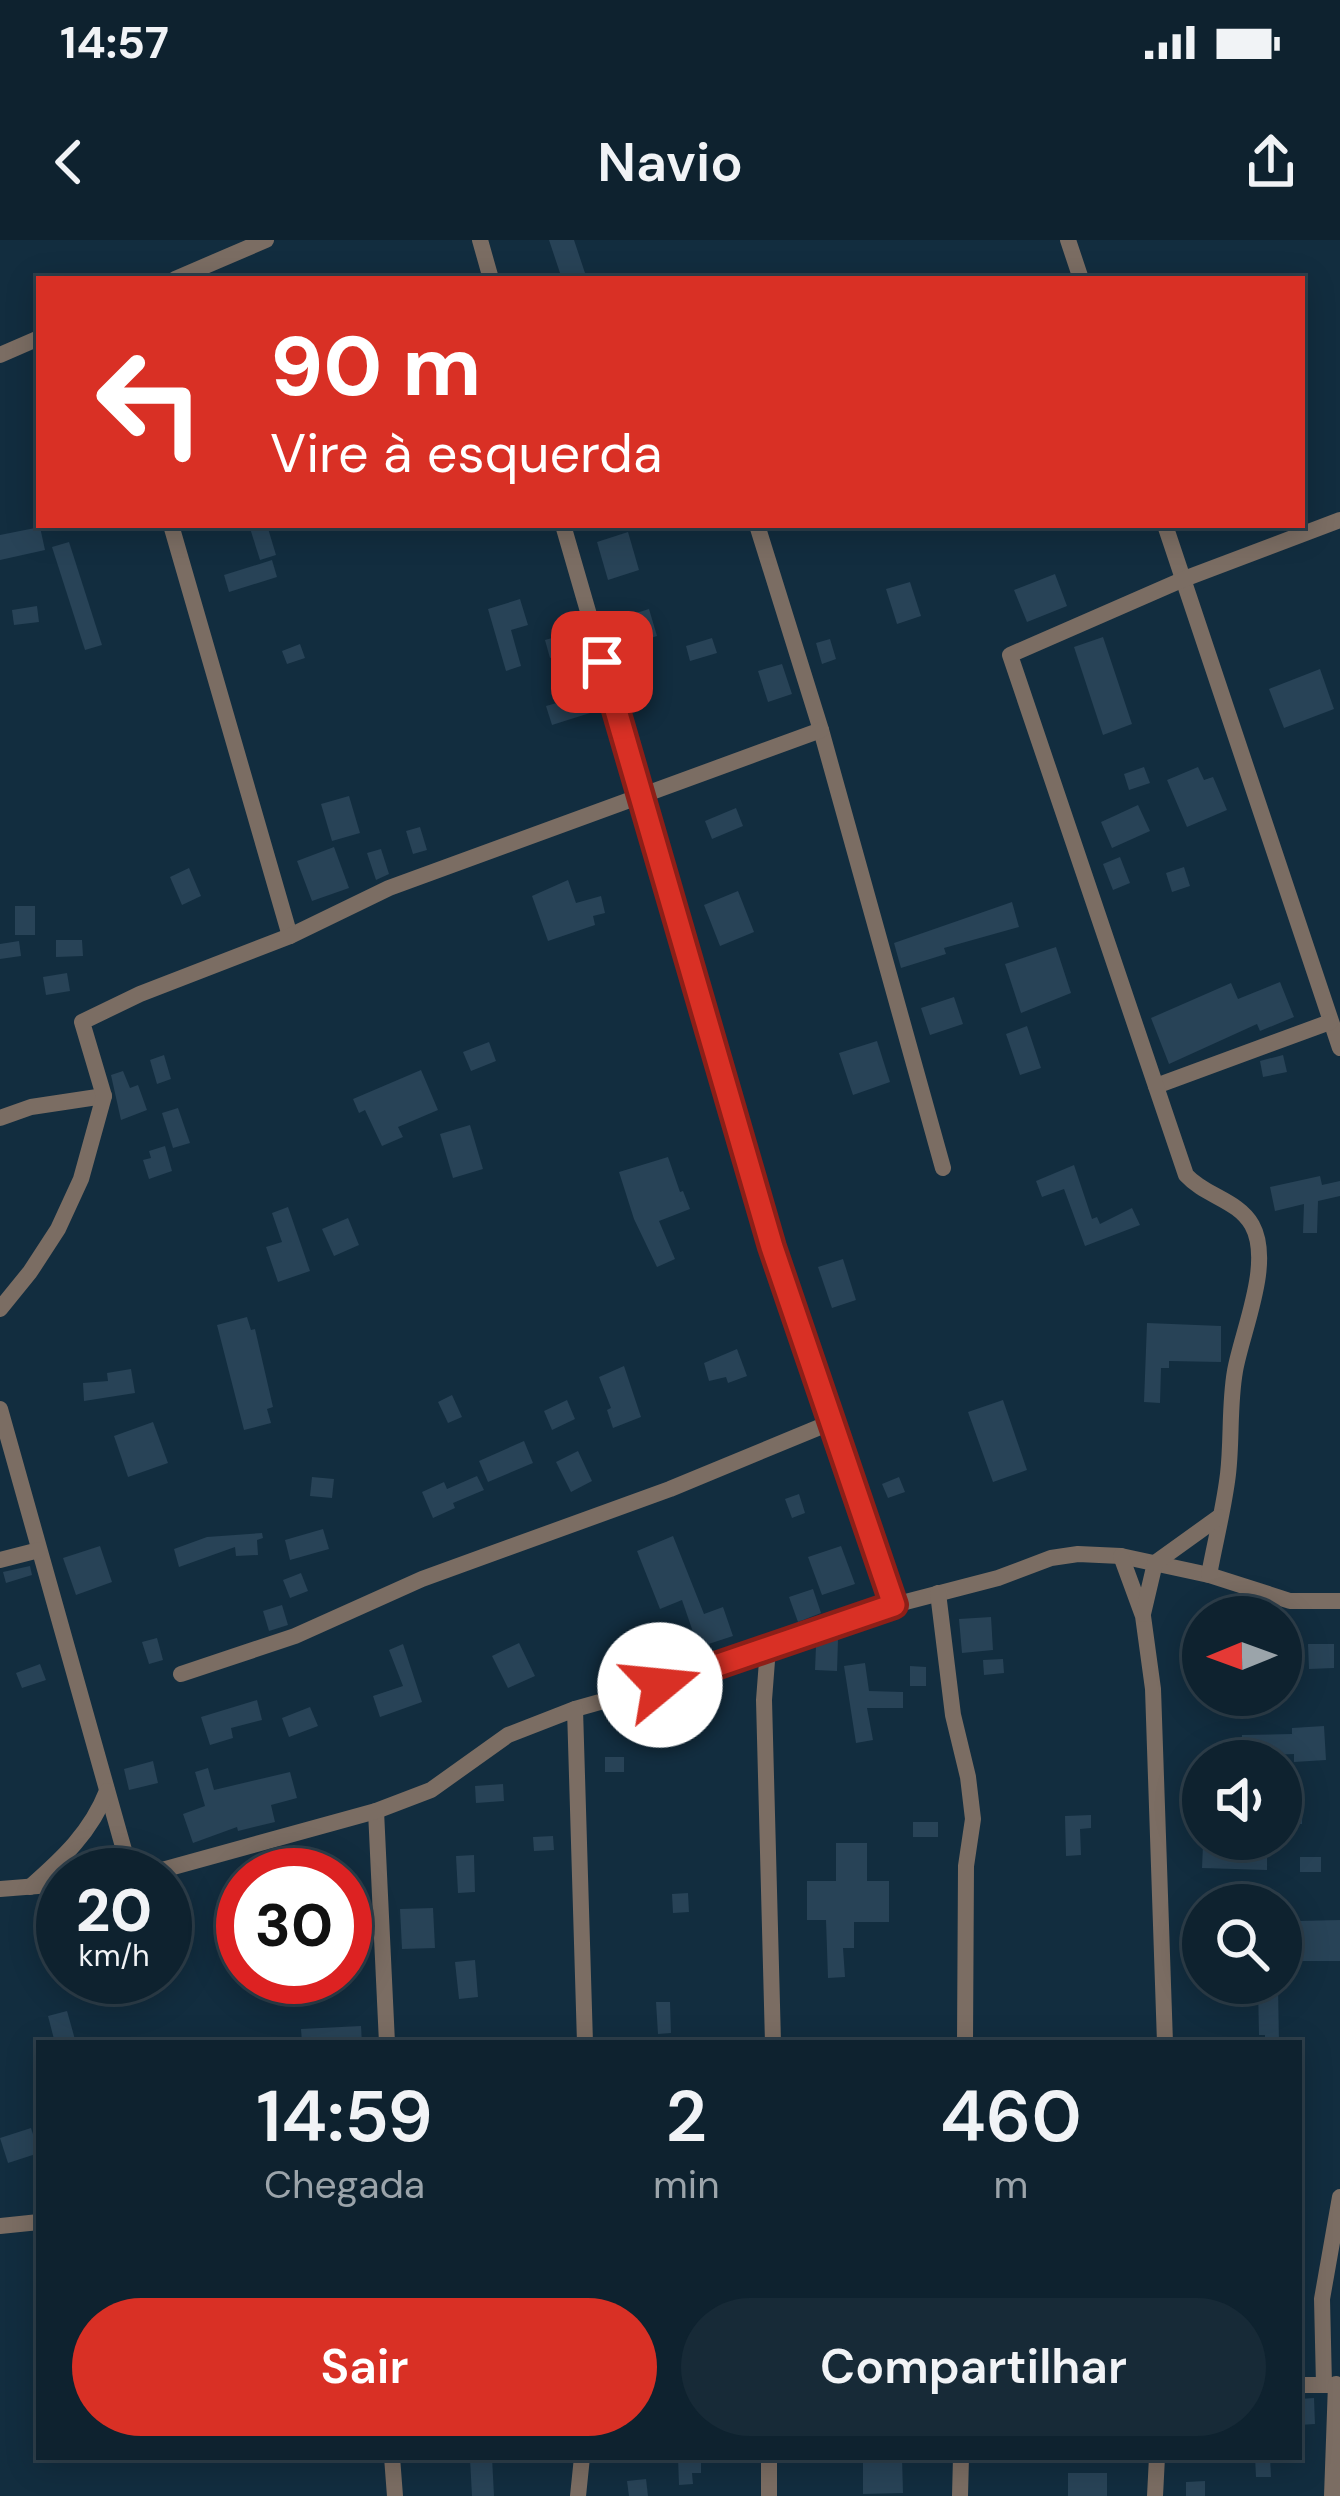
<!DOCTYPE html>
<html lang="pt">
<head>
<meta charset="utf-8">
<style>
  :root { --surface:#0e222f; --page:#172a37; --text:#f1f3f6; --muted:#9ba4aa; --line:#2e3f4b; --accent:#d93025 }
  body { margin:0; font-family:"DM Sans",sans-serif; background:var(--page); color:var(--text); height:100vh; display:flex; flex-direction:column; font-size:45px; white-space:nowrap }
  * { box-sizing:border-box; margin:0 }
  p { font-size:39px; color:var(--muted) }
  .icon { flex:none; width:66px; height:66px; fill:none; stroke:currentColor; stroke-width:2; stroke-linecap:round; stroke-linejoin:round }
  .map { position:relative; flex:1; overflow:hidden }
  .panel { position:absolute; left:36px; top:1800px; width:1266px; height:420px; display:flex; flex-direction:column; background:var(--surface); border-radius:0px; box-shadow:0 6px 30px #0003,0 0 0 3px var(--line) }
  .panel>* { flex:none }
  .top-card { position:absolute; left:36px; top:36px; width:1269px; height:252px; border-radius:0px; box-shadow:0 6px 30px #0003,0 0 0 3px var(--line); background:#d93025; color:#fff; overflow:hidden }
  .needle { width:78px; rotate:269deg }
  .controls { position:absolute; left:1182px; top:1356px; display:grid; gap:24px }
  .controls a { display:grid; place-items:center; width:120px; height:120px; border-radius:50%; background:var(--surface); box-shadow:0 6px 30px #0003,0 0 0 3px var(--line); font-size:60px }
  .speed { position:absolute; left:36px; top:1608px; display:flex; gap:24px; font-size:60px; font-weight:700; text-align:center }
  .speed>* { display:grid; place-content:center; width:156px; height:156px; border-radius:50%; background:var(--surface); box-shadow:0 6px 30px #0003,0 0 0 3px var(--line); line-height:1 }
  .speed small { font-size:30px; font-weight:400 }
  .speed .limit { border:18px solid #d22; background:#fff; color:#111 }
  .pin { position:absolute; display:grid; place-items:center; width:102px; height:102px; color:#fff; margin:-51px; border-radius:24px; box-shadow:0 6px 18px #0006 }
  .me { position:absolute; width:132px; margin:-66px; rotate:73deg; stroke-linejoin:round; filter:drop-shadow(0 0 9px #0008) }
  .turn { display:flex; align-items:center; gap:42px; height:252px; padding:0 36px; font-size:54px }
  .turn .icon { width:156px; height:156px; stroke-width:2.5 }
  .turn b { display:block; font-size:84px; line-height:102px }
  .eta { display:flex; justify-content:space-evenly; align-items:center; height:204px; text-align:center }
  .eta b { font-size:72px; font-weight:600; line-height:84px }
  .primary-button { display:flex; gap:24px; margin-top:auto; padding:24px 36px }
  .primary-button a { flex:1; height:138px; border-radius:72px; background:var(--accent); color:#fff; font-size:48px; font-weight:600; line-height:138px; text-align:center }
  .primary-button a+a { background:var(--page); color:var(--text) }
  .status { display:flex; justify-content:space-between; align-items:center; height:84px; padding:0 60px; background:var(--surface); direction:ltr }
  .status svg { height:33px; fill:currentColor }
  header { display:flex; justify-content:space-between; align-items:center; height:156px; padding:0 36px; background:var(--surface); font-size:54px; font-weight:600 }
  .map>svg:first-child { display:block }
  .building { fill:#284357 }
  .lines { fill:none; stroke-linecap:round; stroke-linejoin:round }
  .street { stroke:#7b6d63; stroke-width:16 }
  .route-casing { stroke:#8d1f18; stroke-width:30 }
  .route { stroke:#d93025; stroke-width:21 }
</style>
</head>
<body>
<div class="status"><b>14:57</b><svg viewBox="0 0 49 12"><path d="M0 12V9h3v3zM5 12V6h3v6zM10 12V3h3v9zM15 12V0h3v12zM26 1h20v11H26zM47 4h2v5h-2z"/></svg></div>
<header><svg class="icon" aria-label="back" viewBox="0 0 24 24"><path d="M15 5l-7 7 7 7"/></svg>Navio<svg class="icon" aria-label="share" viewBox="0 0 24 24"><path d="M12 15V3M7 8l5-5 5 5M5 13v7h14v-7"/></svg></header>
<div class="map">
<svg width="1340" height="2256" viewBox="0 0 1340 2256">
  <rect width="100%" height="100%" fill="#122d3f"/>
  <g class="building">
    <polygon points="549,0 574,0 587,39 562,39"/>
    <polygon points="249,285 267,285 276,315 260,320"/>
    <polygon points="40,287 45,310 0,320 0,295"/>
    <polygon points="628,292 639,330 608,340 597,302"/>
    <polygon points="69,302 102,405 85,410 52,307"/>
    <polygon points="272,320 277,337 229,352 224,335"/>
    <polygon points="1055,334 1067,366 1027,382 1014,350"/>
    <polygon points="910,342 921,376 897,384 886,349"/>
    <polygon points="520,359 528,385 511,390 521,426 506,431 488,369"/>
    <polygon points="37,366 39,382 14,385 12,370"/>
    <polygon points="649,369 657,396 625,406 617,379"/>
    <polygon points="577,391 583,408 550,418 545,400"/>
    <polygon points="1103,397 1132,484 1103,495 1074,407"/>
    <polygon points="712,398 717,413 690,421 686,406"/>
    <polygon points="830,399 836,419 822,424 816,403"/>
    <polygon points="300,404 305,418 287,424 282,411"/>
    <polygon points="782,424 792,454 768,462 758,431"/>
    <polygon points="1320,429 1334,469 1284,488 1269,449"/>
    <polygon points="585,455 590,473 552,485 546,466"/>
    <polygon points="1144,527 1150,543 1129,550 1124,534"/>
    <polygon points="1198,527 1204,540 1213,537 1227,570 1187,587 1167,540"/>
    <polygon points="349,556 360,593 332,601 321,564"/>
    <polygon points="1138,565 1150,591 1112,608 1101,582"/>
    <polygon points="736,568 743,586 712,599 705,581"/>
    <polygon points="420,587 427,610 413,614 406,591"/>
    <polygon points="334,607 349,648 312,661 297,621"/>
    <polygon points="381,609 389,634 376,640 367,613"/>
    <polygon points="1120,617 1130,643 1113,650 1103,624"/>
    <polygon points="1184,627 1190,646 1172,652 1166,633"/>
    <polygon points="189,628 201,656 182,665 170,637"/>
    <polygon points="568,640 576,663 601,656 605,673 593,676 595,685 548,701 532,656"/>
    <polygon points="738,651 754,692 720,706 704,665"/>
    <polygon points="1012,662 1019,687 944,708 946,714 901,728 894,703"/>
    <rect x="15" y="666" width="20" height="29"/>
    <polygon points="56,700 82,700 83,716 56,717"/>
    <polygon points="19,701 21,716 0,719 0,704"/>
    <polygon points="1056,707 1071,753 1021,773 1005,724"/>
    <polygon points="67,733 70,751 46,755 43,737"/>
    <polygon points="1280,742 1294,777 1260,791 1257,784 1169,824 1151,778 1231,743 1238,759"/>
    <polygon points="954,757 963,784 930,795 921,768"/>
    <polygon points="1027,786 1041,828 1020,835 1006,794"/>
    <polygon points="877,801 890,842 853,855 839,813"/>
    <polygon points="489,802 496,821 471,831 463,812"/>
    <polygon points="164,815 171,839 157,844 150,820"/>
    <polygon points="1283,815 1287,832 1263,837 1260,821"/>
    <polygon points="421,830 438,870 398,887 403,897 382,906 365,870 359,873 353,859"/>
    <polygon points="123,831 130,848 138,845 147,870 121,880 111,835"/>
    <polygon points="178,868 190,903 173,908 162,873"/>
    <polygon points="470,885 483,929 453,938 440,894"/>
    <polygon points="165,906 172,931 149,939 143,920 151,918 149,911"/>
    <polygon points="668,917 680,952 683,951 690,969 659,981 675,1019 657,1027 634,979 619,932"/>
    <polygon points="1074,925 1092,979 1097,977 1100,984 1132,968 1140,985 1085,1006 1064,949 1042,957 1036,941"/>
    <polygon points="1320,936 1322,945 1340,941 1340,956 1318,961 1317,993 1303,993 1304,964 1275,971 1270,947"/>
    <polygon points="288,967 310,1031 278,1042 266,1007 282,1002 272,973"/>
    <polygon points="348,978 359,1005 334,1016 322,989"/>
    <polygon points="843,1019 856,1060 832,1068 818,1027"/>
    <polygon points="247,1077 251,1090 255,1089 273,1167 267,1169 271,1183 244,1190 217,1085"/>
    <polygon points="1147,1083 1221,1086 1221,1122 1169,1121 1169,1128 1161,1128 1160,1163 1144,1162"/>
    <polygon points="737,1109 747,1136 728,1143 726,1137 709,1141 704,1123"/>
    <polygon points="624,1126 641,1177 613,1188 607,1170 611,1168 599,1137"/>
    <polygon points="131,1129 135,1153 84,1161 83,1143 108,1141 107,1133"/>
    <polygon points="452,1155 462,1177 448,1183 438,1162"/>
    <polygon points="567,1160 575,1179 552,1190 544,1171"/>
    <polygon points="1003,1160 1027,1230 993,1242 968,1172"/>
    <polygon points="153,1182 168,1223 128,1237 114,1196"/>
    <polygon points="524,1201 533,1223 488,1242 479,1221"/>
    <polygon points="578,1211 592,1241 571,1252 556,1222"/>
    <polygon points="477,1236 484,1250 453,1263 455,1268 433,1278 422,1252 444,1242 447,1249"/>
    <polygon points="312,1237 334,1239 332,1258 310,1256"/>
    <polygon points="899,1237 905,1252 888,1258 882,1244"/>
    <polygon points="799,1254 805,1273 792,1278 785,1259"/>
    <polygon points="323,1289 329,1309 290,1320 285,1300"/>
    <polygon points="262,1293 263,1298 257,1300 258,1315 236,1316 235,1307 179,1327 174,1309 207,1297"/>
    <polygon points="673,1296 704,1374 723,1367 733,1396 687,1411 682,1395 693,1392 682,1360 660,1369 637,1311"/>
    <polygon points="100,1306 112,1342 76,1355 63,1318"/>
    <polygon points="841,1306 855,1344 822,1355 808,1317"/>
    <polygon points="30,1326 32,1335 6,1343 3,1332"/>
    <polygon points="301,1333 308,1351 290,1358 283,1340"/>
    <polygon points="813,1349 821,1373 798,1382 789,1357"/>
    <polygon points="282,1365 288,1385 269,1391 263,1371"/>
    <polygon points="991,1377 993,1410 962,1413 959,1379"/>
    <polygon points="157,1398 163,1420 149,1424 142,1402"/>
    <polygon points="834,1400 838,1400 837,1431 815,1430 816,1406"/>
    <polygon points="519,1403 535,1436 508,1448 492,1416"/>
    <polygon points="403,1404 422,1462 380,1477 373,1456 403,1446 389,1410"/>
    <polygon points="1308,1404 1334,1404 1334,1428 1309,1429"/>
    <polygon points="1003,1419 1004,1433 984,1435 983,1420"/>
    <polygon points="865,1423 869,1451 903,1452 903,1468 867,1468 873,1500 856,1503 844,1426"/>
    <polygon points="40,1424 46,1440 22,1448 16,1433"/>
    <polygon points="910,1426 926,1427 926,1446 910,1446"/>
    <polygon points="257,1460 262,1480 231,1488 233,1498 210,1505 201,1477"/>
    <polygon points="310,1467 318,1486 289,1497 282,1478"/>
    <polygon points="1324,1486 1326,1520 1294,1522 1294,1514 1242,1516 1242,1495 1292,1494 1292,1488"/>
    <rect x="605" y="1517" width="19" height="15"/>
    <polygon points="153,1521 158,1543 129,1550 124,1529"/>
    <polygon points="208,1528 214,1550 290,1532 297,1558 271,1565 275,1582 238,1591 237,1587 193,1603 183,1574 205,1566 195,1532"/>
    <polygon points="503,1544 504,1561 476,1563 475,1546"/>
    <polygon points="1281,1544 1303,1544 1302,1584 1281,1584"/>
    <polygon points="1091,1575 1091,1588 1080,1589 1081,1615 1066,1616 1065,1576"/>
    <rect x="913" y="1582" width="25" height="15"/>
    <polygon points="553,1596 554,1610 534,1611 533,1597"/>
    <polygon points="1247,1599 1267,1599 1267,1630 1202,1628 1203,1605 1247,1605"/>
    <polygon points="836,1603 867,1603 867,1641 889,1641 889,1682 854,1682 854,1708 843,1708 845,1737 828,1738 826,1680 807,1680 807,1641 836,1641"/>
    <polygon points="474,1615 475,1652 458,1653 456,1616"/>
    <rect x="1300" y="1617" width="21" height="15"/>
    <polygon points="688,1653 689,1672 673,1673 672,1654"/>
    <polygon points="433,1668 435,1708 402,1709 400,1669"/>
    <polygon points="1340,1680 1340,1721 1298,1721 1298,1681"/>
    <polygon points="475,1720 478,1757 459,1759 455,1722"/>
    <polygon points="1258,1746 1278,1746 1279,1803 1265,1803 1265,1795 1259,1795"/>
    <polygon points="656,1762 670,1762 671,1793 658,1794"/>
    <polygon points="67,1771 76,1803 55,1803 48,1776"/>
    <polygon points="361,1786 362,1803 302,1803 301,1789"/>
    <polygon points="31,1888 39,1913 8,1923 0,1898"/>
    <polygon points="1314,2158 1315,2184 1299,2185 1299,2159"/>
    <polygon points="492,2217 494,2256 472,2256 470,2219"/>
    <polygon points="678,2217 701,2217 701,2233 692,2233 693,2244 679,2245"/>
    <polygon points="863,2217 902,2217 903,2253 863,2254"/>
    <polygon points="1255,2217 1270,2217 1271,2237 1256,2237"/>
    <rect x="1068" y="2233" width="39" height="23"/>
    <polygon points="646,2239 648,2256 629,2256 627,2241"/>
    <polygon points="1205,2241 1205,2256 1186,2256 1186,2242"/>
  </g>
  <g class="lines">
    <g class="street">
      <polyline points="480,0 491,39"/>
      <polyline points="1068,0 1081,39"/>
      <polyline points="175,39 266,0"/>
      <polyline points="0,115 39,98"/>
      <polyline points="171,285 290,696"/>
      <polyline points="563,285 772,1007 894,1365 998,1338 1051,1318 1078,1314 1121,1316 1209,1335 1290,1361 1340,1361"/>
      <polyline points="757,285 821,490 943,928"/>
      <polyline points="1165,285 1340,808"/>
      <polyline points="1156,846 1330,782"/>
      <polyline points="0,878 31,867 104,856"/>
      <polyline points="0,1069 30,1032 58,989 81,939 104,856 82,782 140,754 290,696 389,648 821,490"/>
      <polyline points="0,1169 131,1635"/>
      <polyline points="1121,1316 1143,1376 1153,1449 1165,1803"/>
      <polyline points="0,1320 39,1310"/>
      <path d="M 1209,1335 C 1215,1302 1224,1268 1228,1234 C 1232,1200 1229,1165 1235,1131 C 1242,1091 1273,1023 1252,985 C 1238,960 1205,956 1186,935 L 1010,415 L 1184,339 L 1340,280"/>
      <polyline points="938,1353 953,1475 968,1537 973,1579 966,1626 965,1803"/>
      <polyline points="1143,1374 1155,1323 1219,1277"/>
      <polyline points="768,1408 764,1460 773,1803"/>
      <polyline points="181,1434 295,1396 422,1339 670,1249 832,1182"/>
      <polyline points="575,1469 703,1433 894,1365"/>
      <polyline points="376,1571 387,1803"/>
      <polyline points="144,1635 376,1571 431,1550 508,1495 575,1469 585,1803"/>
      <path d="M 30,1647 C 63,1618 91,1592 107,1551"/>
      <polyline points="0,1649 63,1644"/>
      <polyline points="0,1986 39,1982"/>
      <polyline points="1299,2145 1334,2145"/>
      <polyline points="1324,2145 1322,2059 1340,1957"/>
      <polyline points="392,2217 395,2256"/>
      <polyline points="769,2217 769,2256"/>
      <polyline points="578,2256 582,2217"/>
      <polyline points="960,2256 961,2217"/>
      <polyline points="1155,2256 1157,2217"/>
      <polyline points="1332,2256 1336,2144"/>
    </g>
  </g>
  <g class="lines">
    <g class="route-casing">
      <polyline id="route" points="602,422 772,1007 894,1365 660,1445"/>
    </g>
    <use href="#route" class="route"/>
  </g>
</svg>
<div class="controls">
<a><svg class="needle" viewBox="-14 -14 28 28"><path d="M0-13l5 13h-10z" fill="#e53935"/><path d="M0 13l5-13h-10z" fill="#9ba4aa"/></svg></a>
<a><svg class="icon" aria-label="sound" viewBox="0 0 24 24"><path d="M4 9h4l5-4v14l-5-4H4zM17 9q2 3 0 6"/></svg></a>
<a><svg class="icon" aria-label="search" viewBox="0 0 24 24"><circle cx="10" cy="10" r="6"/><path d="M15 15l6 6"/></svg></a>
</div>
<div class="speed"><div>20<small>km/h</small></div><div class="limit">30</div></div>
<div class="pin" style="left:602px;top:422px;background:#d93025"><svg class="icon" aria-label="arrive" viewBox="0 0 24 24"><path d="M6 21V4h12l-3 4 3 4H6"/></svg></div>
<svg class="me" style="left:660px;top:1445px" viewBox="-20 -20 40 40"><circle r="19" fill="#fff"/><path d="M0-13L10 11 0 6-10 11z" fill="#d93025"/></svg>
<div class="top-card">
<div class="turn"><svg class="icon" aria-label="left" viewBox="0 0 24 24"><path d="M17 20v-9H6M10 6l-5 5 5 5"/></svg><div><b>90 m</b>Vire à esquerda</div></div>
</div>
<section class="panel">
<div class="eta">
<div><b>14:59</b><p>Chegada</p></div>
<div><b>2</b><p>min</p></div>
<div><b>460</b><p>m</p></div>
</div>
<div class="primary-button"><a>Sair</a><a>Compartilhar</a></div>
</section>
</div>
</body>
</html>
